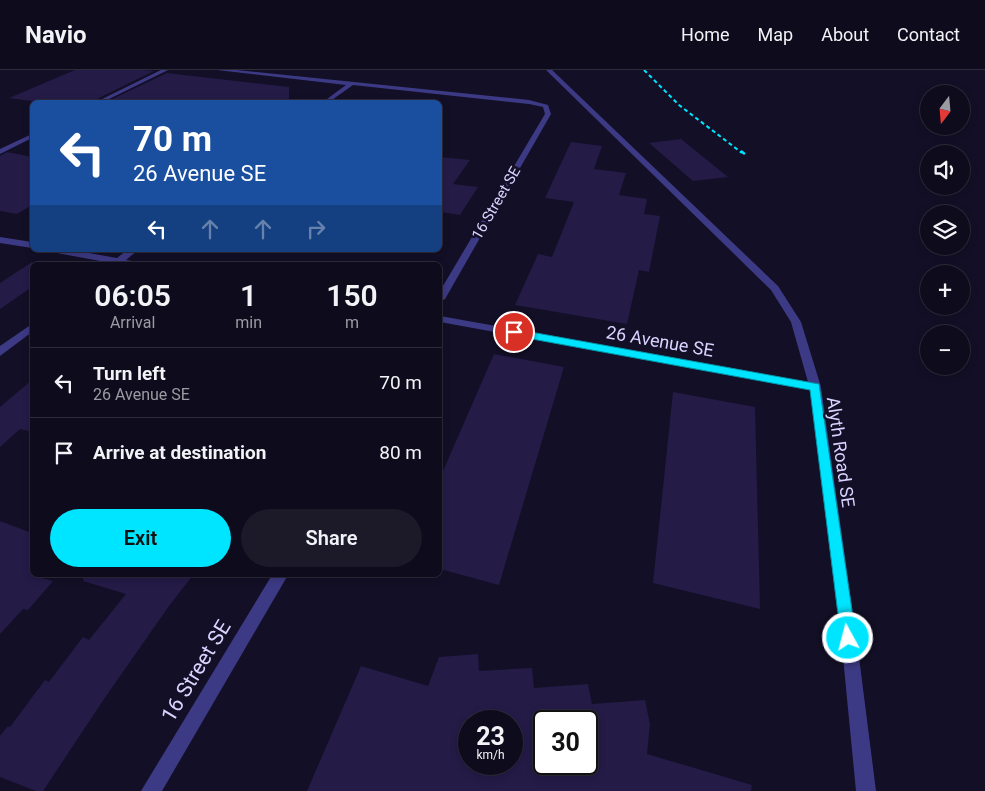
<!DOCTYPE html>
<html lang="en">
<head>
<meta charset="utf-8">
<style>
  :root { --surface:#0e0b1c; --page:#1c1929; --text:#f1f3f6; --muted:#9b9ba3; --line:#2e2b3b; --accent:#00e5ff }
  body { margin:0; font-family:Roboto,sans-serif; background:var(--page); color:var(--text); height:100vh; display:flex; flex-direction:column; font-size:19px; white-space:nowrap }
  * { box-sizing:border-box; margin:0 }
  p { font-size:16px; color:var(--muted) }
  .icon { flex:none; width:28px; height:28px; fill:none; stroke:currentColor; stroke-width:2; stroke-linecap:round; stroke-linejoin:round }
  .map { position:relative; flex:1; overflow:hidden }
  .drawer { position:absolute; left:30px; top:192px; width:412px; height:315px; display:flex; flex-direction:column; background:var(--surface); border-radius:8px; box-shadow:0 2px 8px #0003,0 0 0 1px var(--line) }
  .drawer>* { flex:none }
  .banner { position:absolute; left:30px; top:30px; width:412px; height:152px; border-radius:8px; box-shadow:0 2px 8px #0003,0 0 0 1px var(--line); background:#1a4fa0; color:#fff; overflow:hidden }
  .needle { width:32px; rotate:196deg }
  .tools { position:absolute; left:920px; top:15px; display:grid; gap:10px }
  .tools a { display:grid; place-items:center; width:50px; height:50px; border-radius:50%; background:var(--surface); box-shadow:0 2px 8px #0003,0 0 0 1px var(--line); font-size:25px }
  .speed { position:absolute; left:458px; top:640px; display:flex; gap:10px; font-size:25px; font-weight:700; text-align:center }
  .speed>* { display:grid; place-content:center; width:65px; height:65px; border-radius:50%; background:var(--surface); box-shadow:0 2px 8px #0003,0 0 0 1px var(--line); line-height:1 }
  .speed small { font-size:12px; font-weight:400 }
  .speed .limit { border:2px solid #111; border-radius:8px; background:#fff; color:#111 }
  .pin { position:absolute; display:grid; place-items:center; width:42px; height:42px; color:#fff; margin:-21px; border:2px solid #fff; border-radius:50%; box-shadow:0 1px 5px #0007 }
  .me { position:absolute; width:55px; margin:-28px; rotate:353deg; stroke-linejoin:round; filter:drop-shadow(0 0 4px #0008) }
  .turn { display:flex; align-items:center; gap:18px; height:105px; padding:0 20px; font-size:22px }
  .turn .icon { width:65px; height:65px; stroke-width:2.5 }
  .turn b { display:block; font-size:35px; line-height:42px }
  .lanes { display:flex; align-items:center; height:48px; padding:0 20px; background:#0003; justify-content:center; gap:25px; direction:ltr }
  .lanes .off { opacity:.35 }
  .eta { display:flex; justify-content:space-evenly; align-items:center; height:85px; text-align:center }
  .eta b { font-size:30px; font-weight:600; line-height:35px }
  .action { display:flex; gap:10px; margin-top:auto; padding:10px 20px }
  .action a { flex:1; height:58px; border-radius:30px; background:var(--accent); color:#111; font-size:20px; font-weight:600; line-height:58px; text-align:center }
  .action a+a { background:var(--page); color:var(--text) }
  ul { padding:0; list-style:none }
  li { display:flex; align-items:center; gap:15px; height:70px; padding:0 20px; border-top:1px solid var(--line) }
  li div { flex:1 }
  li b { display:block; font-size:19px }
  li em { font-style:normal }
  header { display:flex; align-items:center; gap:30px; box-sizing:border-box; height:70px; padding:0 25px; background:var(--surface); border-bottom:1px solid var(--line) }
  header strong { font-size:24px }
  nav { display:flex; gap:28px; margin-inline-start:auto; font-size:18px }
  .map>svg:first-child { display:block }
  .building { fill:#241b47; fill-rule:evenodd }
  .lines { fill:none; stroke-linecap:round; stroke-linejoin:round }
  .street { fill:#3d3a85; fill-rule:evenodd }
  .rail-far1 { stroke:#00e5ff; stroke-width:2; stroke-dasharray:4 3; stroke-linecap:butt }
  .rail { stroke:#00e5ff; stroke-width:2.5; stroke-dasharray:5 4; stroke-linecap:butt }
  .route { fill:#00e5ff; stroke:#0095a6 }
  .labels { text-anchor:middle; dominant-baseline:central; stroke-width:5; stroke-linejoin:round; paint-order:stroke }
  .far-street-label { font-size:15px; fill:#d9d4ff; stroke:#130f26 }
  .street-label { font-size:18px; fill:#d9d4ff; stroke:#130f26 }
  .near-street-label { font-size:21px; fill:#d9d4ff; stroke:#130f26 }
</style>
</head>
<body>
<header>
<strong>Navio</strong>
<nav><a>Home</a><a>Map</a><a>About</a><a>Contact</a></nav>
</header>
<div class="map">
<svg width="985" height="721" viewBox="0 0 985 721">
  <rect width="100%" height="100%" fill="#130f26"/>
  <g class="building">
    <polygon points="75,0 142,0 154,1 95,30 94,32 39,32 9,28"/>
    <polygon points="167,3 289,17 289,32 106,32"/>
    <polygon points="681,69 728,107 693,111 649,73"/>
    <polygon points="571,72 602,76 594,99 626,103 619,125 647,129 644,144 660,146 649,202 639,200 627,254 515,235 538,184 552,187 574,132 545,128"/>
    <polygon points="7,82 32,87 32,135 17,144 0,141 0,86"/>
    <polygon points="440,87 470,90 453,114 478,117 460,145 440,142"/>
    <polygon points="32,192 32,217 0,239 0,213"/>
    <polygon points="494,284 564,297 499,515 440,499 440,408"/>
    <polygon points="32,310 32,362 20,359 0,377 0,337"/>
    <polygon points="673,322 755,337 760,539 653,513"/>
    <polygon points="0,451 32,463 32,505 53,511 28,540 23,539 0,564"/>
    <polygon points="84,505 193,505 169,536 104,629 43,721 36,721 0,707 0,666 8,656 10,657 45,610 49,612 83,567 89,570 126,524 83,511"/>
    <path d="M 478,584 L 479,601 L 532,598 L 534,618 L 588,614 L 592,634 L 645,630 L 650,654 L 647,684 L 752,715 L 751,721 L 307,721 L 361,596 L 428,616 L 439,587 ZM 469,651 L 511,651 L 511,694 L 469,694 ZM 544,651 L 586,651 L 586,694 L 544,694 Z"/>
  </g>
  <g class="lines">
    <g class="street">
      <polygon points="161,0 168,0 103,32 96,32"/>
      <polygon points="217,0 236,0 529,30 548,35 551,44 445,229 440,232 440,221 545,44 543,37 529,34 353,15 329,32 323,32 346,15"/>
      <polygon points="546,0 552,0 778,216 801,252 821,317 859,587 876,721 856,721 843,587 810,320 440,252 440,246 808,312 791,252 771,220"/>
      <polygon points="32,64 32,68 0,84 0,79"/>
      <polygon points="0,167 32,172 32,178 0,173"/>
      <polygon points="52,180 72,180 117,188 127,180 138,180 126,190 143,193 145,195 111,195 111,193 57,183"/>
      <polygon points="32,254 32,262 0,286 0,276"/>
      <polygon points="272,505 288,505 162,721 141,721"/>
    </g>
    <polyline class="rail-far1" points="644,0 679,35 742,83"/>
    <polyline class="rail" points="741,81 746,85"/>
  </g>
  <polygon class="route" points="514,259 819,314 856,568 854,573 848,576 843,573 841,568 810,320 510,265 510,260"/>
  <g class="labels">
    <g class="far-street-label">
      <text transform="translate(496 133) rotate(-60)">16 Street SE</text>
    </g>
    <g class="street-label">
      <text transform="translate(660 271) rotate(10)">26 Avenue SE</text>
      <text transform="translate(841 382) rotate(82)">Alyth Road SE</text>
    </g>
    <g class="near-street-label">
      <text transform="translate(196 601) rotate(-59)">16 Street SE</text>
    </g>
  </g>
</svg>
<div class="tools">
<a><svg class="needle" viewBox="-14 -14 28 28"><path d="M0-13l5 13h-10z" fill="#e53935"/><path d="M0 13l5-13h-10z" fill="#9b9ba3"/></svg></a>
<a><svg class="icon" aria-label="sound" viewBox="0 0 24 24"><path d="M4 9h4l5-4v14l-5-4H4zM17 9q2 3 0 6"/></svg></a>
<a><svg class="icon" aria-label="layers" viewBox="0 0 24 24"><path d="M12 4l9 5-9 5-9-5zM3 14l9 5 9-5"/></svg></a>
<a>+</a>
<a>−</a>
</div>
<div class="speed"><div>23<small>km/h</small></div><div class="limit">30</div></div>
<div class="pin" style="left:514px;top:262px;background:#d93025"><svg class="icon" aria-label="arrive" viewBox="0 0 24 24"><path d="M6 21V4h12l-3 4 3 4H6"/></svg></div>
<svg class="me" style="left:848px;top:568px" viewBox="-20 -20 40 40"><circle r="17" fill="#00e5ff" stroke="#fff" stroke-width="3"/><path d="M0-11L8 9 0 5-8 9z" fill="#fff"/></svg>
<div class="banner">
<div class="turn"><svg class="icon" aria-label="left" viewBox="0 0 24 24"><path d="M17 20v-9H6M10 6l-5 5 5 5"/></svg><div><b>70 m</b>26 Avenue SE</div></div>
<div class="lanes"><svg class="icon" aria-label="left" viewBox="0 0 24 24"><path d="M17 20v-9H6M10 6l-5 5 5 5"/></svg><svg class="icon off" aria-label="ahead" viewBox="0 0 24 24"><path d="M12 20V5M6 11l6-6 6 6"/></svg><svg class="icon off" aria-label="ahead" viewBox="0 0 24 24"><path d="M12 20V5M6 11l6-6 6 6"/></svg><svg class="icon off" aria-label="right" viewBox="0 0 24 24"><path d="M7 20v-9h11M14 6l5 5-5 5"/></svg></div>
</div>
<section class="drawer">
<div class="eta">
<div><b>06:05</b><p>Arrival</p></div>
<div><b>1</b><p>min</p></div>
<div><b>150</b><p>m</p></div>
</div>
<ul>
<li><svg class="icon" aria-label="left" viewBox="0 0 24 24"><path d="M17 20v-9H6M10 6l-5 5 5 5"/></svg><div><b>Turn left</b><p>26 Avenue SE</p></div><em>70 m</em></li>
<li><svg class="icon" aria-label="arrive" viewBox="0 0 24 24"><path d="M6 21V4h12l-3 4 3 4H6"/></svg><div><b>Arrive at destination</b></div><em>80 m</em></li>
</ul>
<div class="action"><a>Exit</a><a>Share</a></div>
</section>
</div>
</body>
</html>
